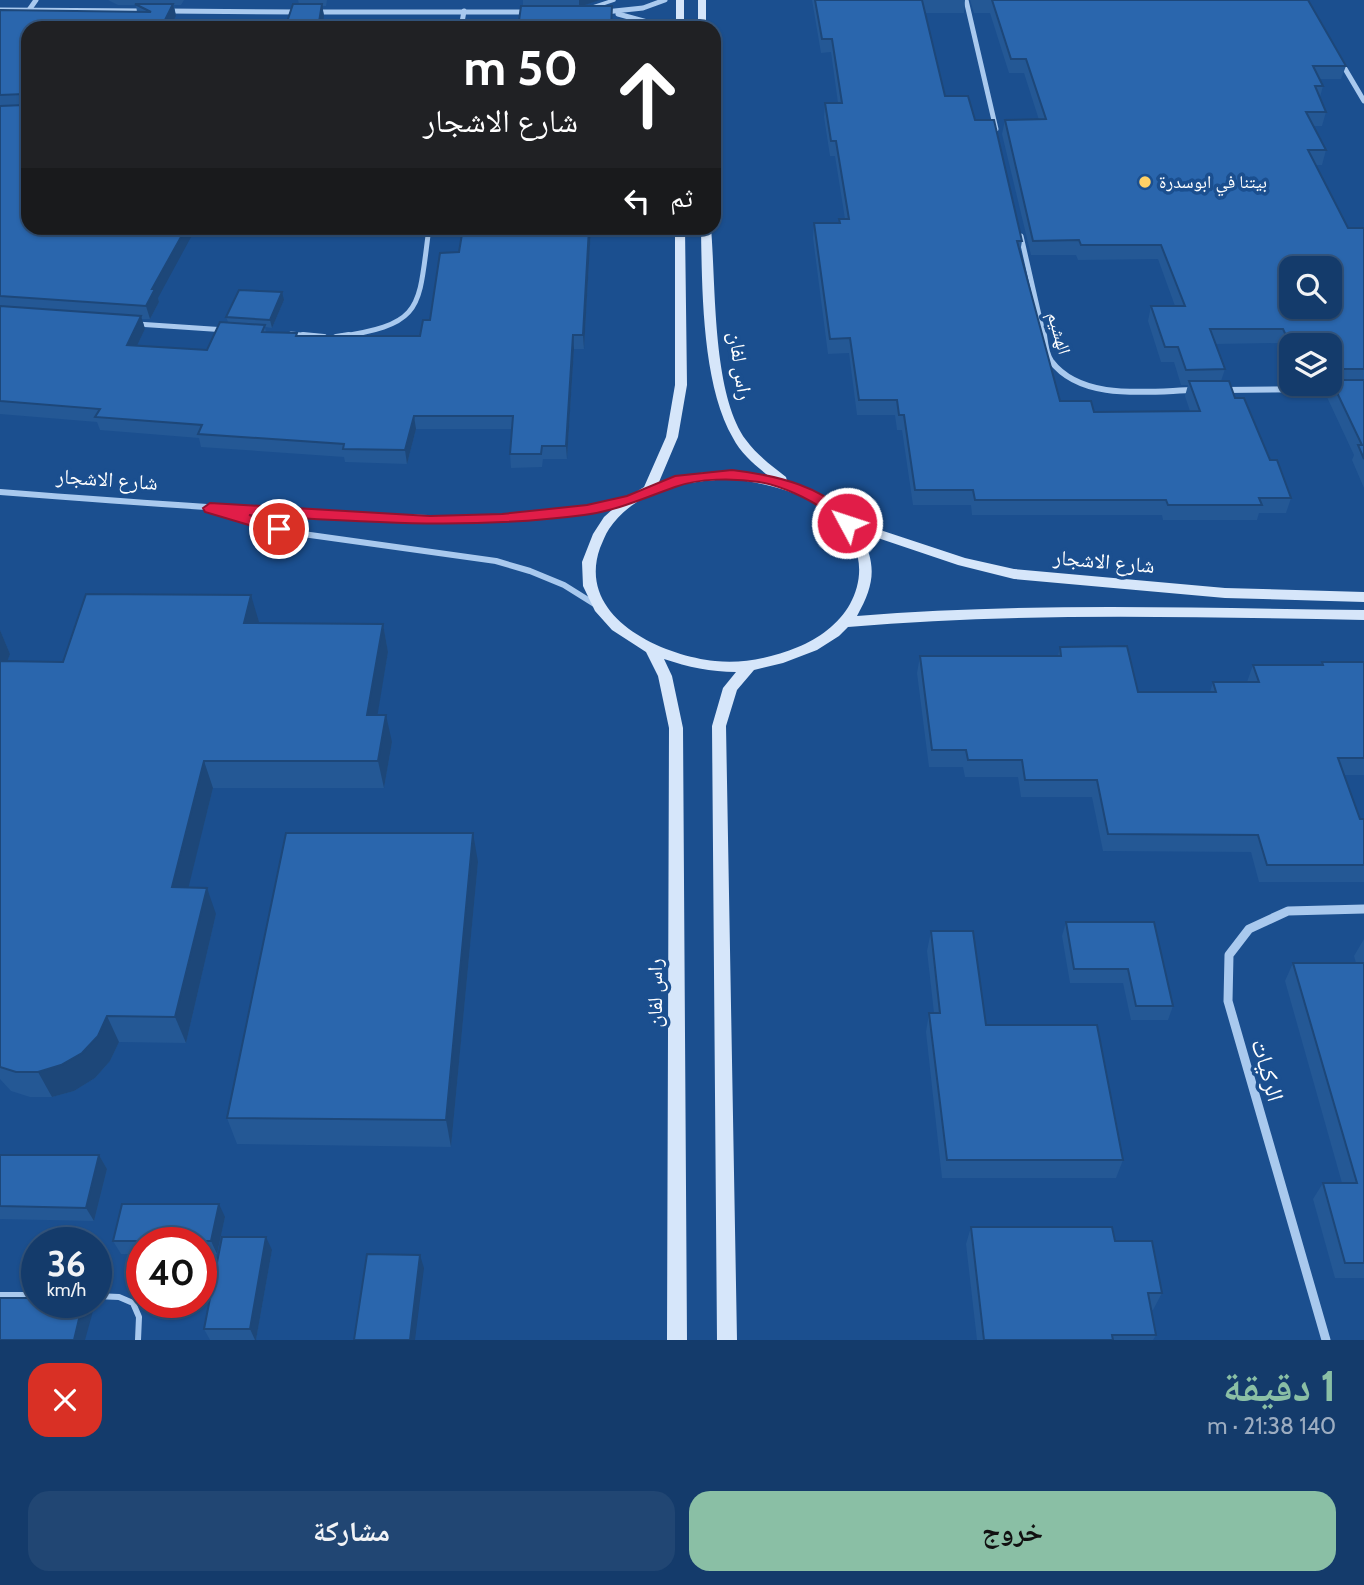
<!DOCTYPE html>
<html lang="ar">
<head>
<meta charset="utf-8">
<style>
  :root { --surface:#143b6b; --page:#214673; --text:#f1f3f6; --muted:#9dadc1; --line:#33557e; --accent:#8abfa5 }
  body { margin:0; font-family:Cabin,"Noto Naskh Arabic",sans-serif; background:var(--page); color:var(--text); direction:rtl; height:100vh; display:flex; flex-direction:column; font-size:26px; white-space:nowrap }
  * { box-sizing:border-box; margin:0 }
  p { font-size:23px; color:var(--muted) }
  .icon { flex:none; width:38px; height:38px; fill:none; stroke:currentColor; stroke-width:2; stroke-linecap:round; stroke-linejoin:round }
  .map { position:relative; height:1340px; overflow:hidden; direction:ltr }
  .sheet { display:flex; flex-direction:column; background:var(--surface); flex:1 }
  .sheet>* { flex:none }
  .banner { position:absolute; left:21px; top:21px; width:700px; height:214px; border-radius:21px; box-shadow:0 2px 5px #0004,0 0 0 2px var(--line); direction:rtl; background:#202124; color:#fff; overflow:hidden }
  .controls { position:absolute; left:1279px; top:256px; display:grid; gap:14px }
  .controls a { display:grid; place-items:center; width:63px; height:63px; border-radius:14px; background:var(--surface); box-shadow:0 2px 5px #0004,0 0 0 2px var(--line); font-size:35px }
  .speed { position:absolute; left:21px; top:1227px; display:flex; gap:14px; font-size:35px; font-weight:700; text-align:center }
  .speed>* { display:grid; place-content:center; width:91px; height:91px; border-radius:50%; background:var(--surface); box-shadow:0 2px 5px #0004,0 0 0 2px var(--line); line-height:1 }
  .speed small { font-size:18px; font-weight:400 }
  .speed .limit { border:10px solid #d22; background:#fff; color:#111 }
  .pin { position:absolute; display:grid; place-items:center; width:60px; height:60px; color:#fff; margin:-30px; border:4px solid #fff; border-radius:50%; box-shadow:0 2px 7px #0007 }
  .me { position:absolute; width:77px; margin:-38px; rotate:310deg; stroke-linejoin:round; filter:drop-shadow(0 0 5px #0008) }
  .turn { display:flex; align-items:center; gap:24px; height:147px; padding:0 28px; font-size:32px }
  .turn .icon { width:91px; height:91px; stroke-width:2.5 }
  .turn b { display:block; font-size:49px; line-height:60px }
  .then { display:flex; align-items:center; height:66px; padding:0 28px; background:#0003; gap:14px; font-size:26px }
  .round { display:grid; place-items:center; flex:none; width:74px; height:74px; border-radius:21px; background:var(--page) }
  .overview { display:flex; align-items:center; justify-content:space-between; height:119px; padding:0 28px }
  h1 { font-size:42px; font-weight:800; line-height:52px; color:var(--accent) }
  .action { display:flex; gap:14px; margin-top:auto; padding:14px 28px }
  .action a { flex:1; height:80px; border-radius:21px; background:var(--accent); color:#111; font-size:28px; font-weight:800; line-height:80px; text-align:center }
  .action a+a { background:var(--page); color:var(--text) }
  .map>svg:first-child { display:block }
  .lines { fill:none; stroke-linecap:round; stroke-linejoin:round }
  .lane-far1 { stroke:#a9c9ee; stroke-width:3.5 }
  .lane { stroke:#a9c9ee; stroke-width:6 }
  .street-far2 { stroke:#a9c9ee; stroke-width:5 }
  .street-far1 { stroke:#a9c9ee; stroke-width:6 }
  .street { stroke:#a9c9ee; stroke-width:9 }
  .secondary { fill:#d6e6fa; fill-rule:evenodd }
  .wall { fill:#245895 }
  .shaded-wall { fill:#1d4779 }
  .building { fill:#2a66ad; stroke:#1d4779; stroke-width:2; fill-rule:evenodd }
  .route { fill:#e11d48; stroke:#92132f; stroke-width:2 }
  .poi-dot { fill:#ffd166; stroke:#1b4f8f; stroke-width:2.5 }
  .labels { text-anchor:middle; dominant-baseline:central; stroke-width:7; stroke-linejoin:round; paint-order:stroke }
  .far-poi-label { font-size:18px; fill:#fff; stroke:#1b4f8f; text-anchor:start }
  .far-street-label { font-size:18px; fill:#fff; stroke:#1b4f8f }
  .street-label { font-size:21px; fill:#fff; stroke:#1b4f8f }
  .near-street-label { font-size:24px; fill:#fff; stroke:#1b4f8f }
</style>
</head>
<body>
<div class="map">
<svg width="1364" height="1340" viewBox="0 0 1364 1340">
  <rect width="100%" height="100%" fill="#1b4f8f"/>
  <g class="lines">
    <polyline class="lane-far1" points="590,8 614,0"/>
    <g class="lane">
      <polyline points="0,1295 37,1295"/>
      <polyline points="96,1296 119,1297 133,1303 139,1317 138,1340"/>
    </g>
    <g class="street-far2">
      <polyline points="966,0 996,129"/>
      <polyline points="0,10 145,11"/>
      <polyline points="29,10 36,0"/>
      <polyline points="167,11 299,12"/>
      <polyline points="314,12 530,12"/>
      <polyline points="605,12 643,8 665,0"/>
      <polyline points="618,14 669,28"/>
      <polyline points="461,28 464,11"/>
      <polyline points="1341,62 1364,101"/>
      <polyline points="1021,236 1044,337"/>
      <polyline points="137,324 226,330"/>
      <polyline points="291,334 322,337"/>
      <path d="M 337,337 C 425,324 418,309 429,228"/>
    </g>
    <g class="street-far1">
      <polyline points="303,335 324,337"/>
      <path d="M 1044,335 C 1045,343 1046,354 1051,361 C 1082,402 1150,391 1194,390"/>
      <polyline points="336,337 349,335"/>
      <polyline points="1224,390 1334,389"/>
      <path d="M 0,492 C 103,500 206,508 309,513 C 416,519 522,525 627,501"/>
      <polyline points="217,511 303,534 496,561 530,571 564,585 596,605"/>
    </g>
    <polyline class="street" points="1326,1340 1228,1001 1229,955 1249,929 1288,911 1364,909"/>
    <g class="secondary">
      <rect x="676" y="0" width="8" height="28"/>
      <rect x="698" y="0" width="8" height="28"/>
      <path d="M 675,228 L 685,228 L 687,385 L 678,437 L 659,482 C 696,470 732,469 770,477 C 756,466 741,454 733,438 C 702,385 702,289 701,228 L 711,228 C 716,285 712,394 746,440 C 757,455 772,466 786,477 L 787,481 L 824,497 L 850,520 L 965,558 L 1014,569 L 1225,588 L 1364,592 L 1364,602 L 1225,598 L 1014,579 L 958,565 L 860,532 C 877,565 875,584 857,616 C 1026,602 1195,608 1364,610 L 1364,620 C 1191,617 1020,612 848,627 L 839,636 L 817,650 L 783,663 L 754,670 L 737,690 L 726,726 L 737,1340 L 717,1340 L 712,726 L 723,688 L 736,672 C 711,672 688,667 664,659 L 672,676 L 683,728 L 687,1340 L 667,1340 L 669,728 L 658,676 L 646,652 L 612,630 L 595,611 L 583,586 L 582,562 L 593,534 L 604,517 L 623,500 L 644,487 L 666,437 L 675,385 ZM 732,479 C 779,485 829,498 853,544 C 863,563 860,586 850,604 C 839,624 818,639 798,647 C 771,658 743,664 715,661 C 659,655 576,616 600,548 C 603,541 605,535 609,529 C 637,488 687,481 732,479 Z"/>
    </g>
  </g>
  <g class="wall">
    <polygon points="108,0 184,0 181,5 174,5 176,16 170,28 28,28 28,228 158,298 159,302 150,319 142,319 145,329 137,345 207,350 228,322 226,317 284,300 272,328 265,327 266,332 298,336 420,336 430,320 459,252 591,228 584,349 574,349 567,459 543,459 542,467 511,468 510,454 512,429 416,429 407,464 345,462 344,457 201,447 199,438 100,430 97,422 0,414 0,10 137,12 136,5 118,5"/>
    <polygon points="298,0 327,0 326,6 322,6 324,16 299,4"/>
    <polygon points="523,0 600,0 581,6 612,6 612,28 518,28 523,6"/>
    <polygon points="812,0 965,0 964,13 925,13 945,96 975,120 1022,241 1020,253 1060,401 1094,412 1190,411 1185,396 1188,385 1181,385 1174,362 1161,362 1148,321 1151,306 1175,306 1158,259 1078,260 1076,255 1031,255 1002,134 1005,120 1039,120 1024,73 1009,73 990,13 974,13 970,0 1308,0 1346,66 1341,79 1320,79 1323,86 1320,97 1326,112 1322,126 1313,126 1326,150 1322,165 1315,165 1348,228 1364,228 1364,488 1352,460 1354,455 1326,395 1330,384 1320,383 1330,383 1330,345 1292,345 1292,359 1286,359 1279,343 1216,344 1225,369 1221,381 1235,398 1291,498 1286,513 1259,513 1257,520 1163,520 1162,515 972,515 971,505 913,505 902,430 897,430 895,415 857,415 849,353 828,354 813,238 814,223 839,223 839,219 845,219 835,156 830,156 824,117 825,103 838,103 831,52 821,53"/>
    <polygon points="259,622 259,623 383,624 388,652 377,715 392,742 384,788 213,788 188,888 216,914 186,1043 119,1042 110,1061 95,1078 74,1091 52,1097 30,1097 11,1091 0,1079 0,630 10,654 7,661 63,662"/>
    <polygon points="1060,647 1138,692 1210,692 1213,682 1247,682 1253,665 1321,665 1322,662 1364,662 1364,775 1344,775 1360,819 1364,819 1364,882 1259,882 1251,852 1103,851 1092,797 1021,797 1018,777 965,777 963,767 929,767 917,673 920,656 1058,656"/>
    <polygon points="478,862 451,1147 237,1144 227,1118"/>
    <polygon points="1066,922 1154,922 1173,1006 1168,1020 1131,1020 1123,983 1070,983 1062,936"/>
    <polygon points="931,931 986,1025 1123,1160 1116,1178 942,1178 926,1032 929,1013 934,1013 927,951"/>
    <polygon points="1364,939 1364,1278 1335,1278 1313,1199 1323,1183 1342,1183 1285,981 1293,963 1356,963 1354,956"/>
    <polygon points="0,1155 99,1155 107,1169 94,1221 0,1219"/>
    <polygon points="225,1217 217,1254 201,1254 201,1242 142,1242 142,1254 121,1254 113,1241"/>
    <polygon points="971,1227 1115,1241 1162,1293 1153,1310 1151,1310 1156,1335 1153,1340 977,1340 966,1244"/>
    <polygon points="272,1250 256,1340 210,1340 204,1329"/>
  </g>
  <g class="shaded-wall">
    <polygon points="579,0 600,0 579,7"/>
    <polygon points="173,4 176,16 170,28 161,28"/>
    <polygon points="322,4 324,16 322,28 318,28"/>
    <polygon points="186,228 196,228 158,298 159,302 150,319 146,306 152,289"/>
    <polygon points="589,228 591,228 584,349 583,335"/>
    <polygon points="282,292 284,300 272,328 270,320"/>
    <polygon points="141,316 145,329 131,358 127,345"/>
    <polygon points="573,335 574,349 567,459 566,446"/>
    <polygon points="414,416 416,429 407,464 405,450"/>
    <polygon points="251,595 259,622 251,651 244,623"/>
    <polygon points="383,624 388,652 373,742 367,715"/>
    <polygon points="0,630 10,654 0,681"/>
    <polygon points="386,715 392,742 384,788 378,761"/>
    <polygon points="204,761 213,788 182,914 172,887"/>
    <polygon points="473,833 478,862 451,1147 446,1120"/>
    <polygon points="207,888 216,914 186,1043 175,1017"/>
    <polygon points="107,1016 119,1042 110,1061 95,1078 74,1091 52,1097 38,1072"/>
    <polygon points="99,1155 107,1169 94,1221 86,1208"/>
    <polygon points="219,1204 225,1217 217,1254 211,1241"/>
    <polygon points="266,1237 272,1250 256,1340 255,1340 250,1329"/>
    <polygon points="420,1255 424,1268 415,1340 410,1340"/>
    <polygon points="83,1302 87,1302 93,1311 85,1340 74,1340"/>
  </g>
  <g class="building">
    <polygon points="815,0 922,0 945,96 968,96 975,120 994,120 1022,241 1017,241 1060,401 1091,401 1094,412 1200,411 1189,381 1229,381 1235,398 1244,398 1270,460 1277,460 1291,498 1259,498 1262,505 1168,505 1166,500 975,500 973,490 915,490 904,415 899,415 897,400 859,400 850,338 830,339 814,223 840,223 839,219 849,219 836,141 831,141 825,103 842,103 832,39 822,39"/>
    <path d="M 992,0 L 1308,0 L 1346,66 L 1313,66 L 1323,86 L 1315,86 L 1326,112 L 1306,112 L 1326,150 L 1308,150 L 1348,228 L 1364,228 L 1364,369 L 1330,369 L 1330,345 L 1290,344 L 1283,329 L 1210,329 L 1225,369 L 1186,370 L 1178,347 L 1165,347 L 1151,306 L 1185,306 L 1161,245 L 1081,245 L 1079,240 L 1033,241 L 1005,120 L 1046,119 L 1026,59 L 1011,59 ZM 1292,268 L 1330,268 L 1330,306 L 1292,306 Z"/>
    <polygon points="135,4 173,4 161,28 28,28 28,99 24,94 0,95 0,10 151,12"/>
    <polygon points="293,4 322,4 318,28 285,28"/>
    <polygon points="521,6 612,6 611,28 518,28"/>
    <polygon points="28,101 28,228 186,228 152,289 155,289 146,306 0,296 0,106 24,105"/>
    <polygon points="463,228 589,228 583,335 573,335 566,446 542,446 541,454 510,454 513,416 414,416 405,450 343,449 344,444 198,434 202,425 95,417 100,409 0,401 0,306 141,316 127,345 207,350 220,322 265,325 262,332 297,333 296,336 420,336 423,320 430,320 440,253 459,252"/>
    <polygon points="239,290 282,292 270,320 226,317"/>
    <polygon points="1331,380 1364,380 1364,459 1358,445 1362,445"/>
    <polygon points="86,594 251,595 244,623 383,624 367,715 386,715 378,761 204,761 172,887 207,888 175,1017 107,1016 98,1036 82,1053 61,1065 38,1072 16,1072 0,1067 0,661 63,662"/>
    <polygon points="1127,646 1138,692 1216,692 1213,682 1259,682 1253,665 1323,665 1322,662 1364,662 1364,758 1338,758 1360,819 1364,819 1364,865 1267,865 1258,835 1108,834 1097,780 1025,780 1022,760 968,760 966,750 932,750 920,656 1061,656 1060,647"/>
    <polygon points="286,833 473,833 446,1120 227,1118"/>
    <polygon points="1066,922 1154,922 1173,1006 1136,1006 1128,969 1074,969"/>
    <polygon points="931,931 973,931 986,1025 1097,1025 1123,1160 947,1160 929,1013 940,1013"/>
    <polygon points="1293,963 1364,963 1364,1263 1345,1263 1323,1183 1357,1183"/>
    <polygon points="0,1155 99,1155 86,1208 0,1206"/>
    <polygon points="122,1204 219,1204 211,1241 113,1241"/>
    <polygon points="971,1227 1112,1227 1115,1241 1152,1241 1162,1293 1148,1293 1156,1335 1112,1335 1113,1340 984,1340"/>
    <polygon points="222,1237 266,1237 250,1329 204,1329"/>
    <polygon points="367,1254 420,1255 410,1340 354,1340"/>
    <polygon points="0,1298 37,1298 37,1302 83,1302 74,1340 0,1340"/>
  </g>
  <path class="route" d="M 732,470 C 774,475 828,486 854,523 L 847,528 C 838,526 834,517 827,512 C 809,498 781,486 759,482 C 734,478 699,478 675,487 C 644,498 616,511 584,515 C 470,530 363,522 249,515 L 284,526 L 286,529 L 284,533 L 279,534 L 205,512 L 203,508 L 210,503 L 430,516 L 502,514 L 587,505 L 627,496 L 675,476 Z"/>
  <circle class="poi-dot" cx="1145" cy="182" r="7"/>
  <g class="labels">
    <g class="far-poi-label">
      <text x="1159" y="182">بيتنا في ابوسدرة</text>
    </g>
    <g class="far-street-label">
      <text transform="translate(1059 333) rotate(74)">الهشيم</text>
    </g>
    <g class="street-label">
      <text transform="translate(741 366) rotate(82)">راس لفان</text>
      <text transform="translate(107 479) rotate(4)">شارع الاشجار</text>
      <text transform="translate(1104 561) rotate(5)">شارع الاشجار</text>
      <text transform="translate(654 993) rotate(-90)">راس لفان</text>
    </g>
    <g class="near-street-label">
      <text transform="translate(1268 1070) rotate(74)">الركيات</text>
    </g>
  </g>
</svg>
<div class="controls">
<a><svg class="icon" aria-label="search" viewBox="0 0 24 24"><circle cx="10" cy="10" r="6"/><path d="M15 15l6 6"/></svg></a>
<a><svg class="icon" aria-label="layers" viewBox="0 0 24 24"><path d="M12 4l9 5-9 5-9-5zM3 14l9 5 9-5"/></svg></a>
</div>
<div class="speed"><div>36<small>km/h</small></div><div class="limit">40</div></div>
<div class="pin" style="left:279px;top:529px;background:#d93025"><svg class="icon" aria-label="arrive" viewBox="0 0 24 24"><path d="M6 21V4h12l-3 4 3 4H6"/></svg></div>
<svg class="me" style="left:847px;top:523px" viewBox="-20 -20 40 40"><circle r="17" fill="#e11d48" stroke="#fff" stroke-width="3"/><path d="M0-11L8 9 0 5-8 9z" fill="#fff"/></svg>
<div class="banner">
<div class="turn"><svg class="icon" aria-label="ahead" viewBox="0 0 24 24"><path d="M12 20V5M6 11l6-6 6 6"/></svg><div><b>50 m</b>شارع الاشجار</div></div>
<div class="then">ثم<svg class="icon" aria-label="left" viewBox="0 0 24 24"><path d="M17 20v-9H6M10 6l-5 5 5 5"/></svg></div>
</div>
</div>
<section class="sheet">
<div class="overview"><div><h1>1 دقيقة</h1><p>140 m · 21:38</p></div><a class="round" style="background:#d93025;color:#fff"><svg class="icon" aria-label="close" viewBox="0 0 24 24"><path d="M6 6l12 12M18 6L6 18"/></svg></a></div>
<div class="action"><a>خروج</a><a>مشاركة</a></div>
</section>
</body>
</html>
